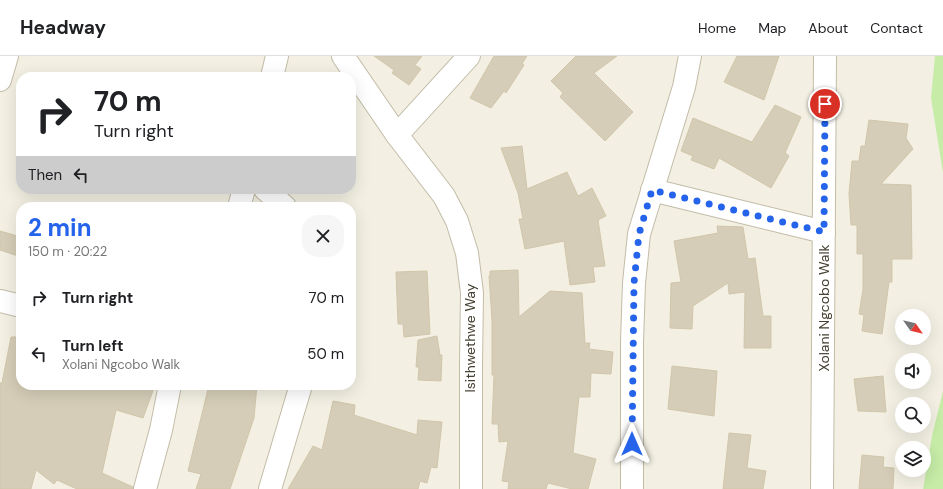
<!DOCTYPE html>
<html lang="en">
<head>
<meta charset="utf-8">
<style>
  :root { --surface:#fff; --page:#f6f6f6; --text:#202124; --muted:#757577; --line:#e0e0e0; --accent:#2563eb }
  body { margin:0; font-family:"DM Sans",sans-serif; background:var(--page); color:var(--text); height:100vh; display:flex; flex-direction:column; font-size:15px; white-space:nowrap }
  * { box-sizing:border-box; margin:0 }
  p { font-size:13px; color:var(--muted) }
  .icon { flex:none; width:22px; height:22px; fill:none; stroke:currentColor; stroke-width:2; stroke-linecap:round; stroke-linejoin:round }
  .map { position:relative; flex:1; overflow:hidden }
  .panel { position:absolute; left:16px; top:146px; width:340px; height:188px; display:flex; flex-direction:column; background:var(--surface); border-radius:16px; box-shadow:0 4px 16px #0002 }
  .panel>* { flex:none }
  .hud { position:absolute; left:16px; top:16px; width:340px; height:122px; border-radius:16px; box-shadow:0 4px 16px #0002; background:#fff; color:var(--text); overflow:hidden }
  .needle { width:26px; rotate:124deg }
  .tools { position:absolute; left:895px; top:253px; display:grid; gap:8px }
  .tools a { display:grid; place-items:center; width:36px; height:36px; border-radius:50%; background:var(--surface); box-shadow:0 4px 16px #0002; font-size:20px }
  .pin { position:absolute; display:grid; place-items:center; width:34px; height:34px; color:#fff; margin:-17px; border:2px solid #fff; border-radius:50%; box-shadow:0 1px 4px #0007 }
  .me { position:absolute; width:44px; margin:-22px; rotate:0deg; stroke-linejoin:round; filter:drop-shadow(0 0 3px #0008) }
  .turn { display:flex; align-items:center; gap:14px; height:84px; padding:0 12px; font-size:18px }
  .turn .icon { width:52px; height:52px; stroke-width:2.5 }
  .turn b { display:block; font-size:28px; line-height:34px }
  .then { display:flex; align-items:center; height:38px; padding:0 12px; background:#0003; gap:8px; font-size:15px }
  .round { display:grid; place-items:center; flex:none; width:42px; height:42px; border-radius:16px; background:var(--page) }
  .head { display:flex; align-items:center; justify-content:space-between; height:68px; padding:0 12px }
  h1 { font-size:24px; font-weight:700; line-height:30px; color:var(--accent) }
  ul { padding:0; list-style:none }
  li { display:flex; align-items:center; gap:12px; height:56px; padding:0 12px }
  li div { flex:1 }
  li b { display:block; font-size:15px }
  li em { font-style:normal }
  header { display:flex; align-items:center; gap:24px; box-sizing:border-box; height:56px; padding:0 20px; background:var(--surface); border-bottom:1px solid var(--line) }
  header strong { font-size:19px }
  nav { display:flex; gap:22px; margin-inline-start:auto; font-size:14px }
  .map>svg:first-child { display:block }
  .green { fill:#c6eca7 }
  .building { fill:#d5cdb7; stroke:#d1c6aa }
  .lines { fill:none; stroke-linecap:round; stroke-linejoin:round }
  .minor-casing { stroke:#c2bca7; stroke-width:24 }
  .minor { stroke:#fff; stroke-width:22 }
  .route { stroke:#2563eb; stroke-width:7; stroke-dasharray:0 12.6 }
  .labels { text-anchor:middle; dominant-baseline:central; stroke-width:3; stroke-linejoin:round; paint-order:stroke }
  .street-label { font-size:14px; fill:#454032; stroke:#fff }
</style>
</head>
<body>
<header>
<strong>Headway</strong>
<nav><a>Home</a><a>Map</a><a>About</a><a>Contact</a></nav>
</header>
<div class="map">
<svg width="943" height="433" viewBox="0 0 943 433">
  <rect width="100%" height="100%" fill="#f3f0e3"/>
  <g class="green">
    <polygon points="935,0 943,0 943,117 931,42"/>
    <polygon points="943,335 943,433 923,433 932,380"/>
  </g>
  <g class="building">
    <polygon points="374,0 422,0 415,9 421,13 409,29 392,17 394,14"/>
    <polygon points="494,0 527,0 522,8 524,9 506,37 504,35 491,52 470,42"/>
    <polygon points="576,0 617,0 594,17 633,56 605,85 560,41 563,37 551,25"/>
    <polygon points="737,0 779,0 764,44 724,26"/>
    <polygon points="775,49 801,61 785,97 789,100 771,132 719,102 714,113 691,104 693,100 681,95 693,62 752,86"/>
    <polygon points="869,64 908,68 906,82 913,93 881,128 911,129 912,203 892,203 892,226 889,226 882,278 862,275 864,259 859,258 863,233 863,198 857,198 857,169 851,169 849,138 852,105 859,105 861,90 865,90"/>
    <polygon points="522,90 527,133 567,116 578,140 592,132 606,160 598,164 605,210 593,211 595,226 570,229 564,185 525,193 519,163 523,163 518,137 501,92"/>
    <polygon points="717,170 743,171 748,203 755,202 763,260 771,260 771,292 744,292 745,236 729,238 728,227 693,250 692,273 670,272 671,227 681,226 674,185 718,177"/>
    <polygon points="0,175 21,181 21,201 0,194"/>
    <polygon points="518,214 519,261 550,235 582,237 585,287 590,287 589,293 613,296 611,318 591,317 590,341 579,341 573,397 596,403 588,433 572,433 548,427 546,433 508,433 509,426 502,425 508,385 499,386 498,368 492,368 494,319 492,319 492,264 489,220 490,220 490,215"/>
    <polygon points="427,215 430,278 404,281 403,268 398,268 396,216"/>
    <polygon points="437,280 440,299 442,299 441,325 418,324 419,311 416,311 418,284"/>
    <polygon points="11,281 21,281 21,329 155,329 143,362 116,354 102,417 133,431 133,433 77,433 57,424 54,428 36,414 31,433 0,433 0,327 2,327"/>
    <polygon points="672,310 717,315 714,360 668,353"/>
    <polygon points="883,320 886,356 858,355 854,323"/>
    <polygon points="209,329 257,329 254,362 230,433 196,433 201,418 188,415"/>
    <polygon points="333,345 355,349 354,359 417,379 418,364 442,366 437,412 431,411 427,427 420,425 418,433 288,433 313,390 322,394"/>
    <polygon points="729,377 751,379 747,412 766,415 763,433 723,433"/>
    <polygon points="862,399 884,401 883,411 894,412 893,433 859,433"/>
  </g>
  <g class="lines">
    <g class="minor-casing">
      <g id="minor">
        <polyline points="343,0 397,79 444,140 457,165 467,197 472,237 471,309 471,433"/>
        <polyline points="272,21 277,0"/>
        <polyline points="0,24 7,0"/>
        <polyline points="397,79 469,0"/>
        <polyline points="265,133 285,151"/>
        <polyline points="652,134 824,176"/>
        <polyline points="239,151 244,133"/>
        <polyline points="0,245 21,250"/>
        <polyline points="145,433 161,374 170,329"/>
        <polyline points="270,433 301,329"/>
        <polyline points="632,433 632,286 634,227 639,178 684,31 690,0"/>
        <polyline points="822,433 825,0"/>
      </g>
    </g>
    <use href="#minor" class="minor"/>
  </g>
  <g class="lines">
    <polyline class="route" points="632,388 634,227 639,178 652,134 824,176 825,48"/>
  </g>
  <g class="labels">
    <g class="street-label">
      <text transform="translate(824 252) rotate(-90)">Xolani Ngcobo Walk</text>
      <text transform="translate(470 282) rotate(-90)">Isithwethwe Way</text>
    </g>
  </g>
</svg>
<div class="tools">
<a><svg class="needle" viewBox="-14 -14 28 28"><path d="M0-13l5 13h-10z" fill="#e53935"/><path d="M0 13l5-13h-10z" fill="#757577"/></svg></a>
<a><svg class="icon" aria-label="sound" viewBox="0 0 24 24"><path d="M4 9h4l5-4v14l-5-4H4zM17 9q2 3 0 6"/></svg></a>
<a><svg class="icon" aria-label="search" viewBox="0 0 24 24"><circle cx="10" cy="10" r="6"/><path d="M15 15l6 6"/></svg></a>
<a><svg class="icon" aria-label="layers" viewBox="0 0 24 24"><path d="M12 4l9 5-9 5-9-5zM3 14l9 5 9-5"/></svg></a>
</div>
<div class="pin" style="left:825px;top:48px;background:#d93025"><svg class="icon" aria-label="arrive" viewBox="0 0 24 24"><path d="M6 21V4h12l-3 4 3 4H6"/></svg></div>
<svg class="me" style="left:632px;top:388px" viewBox="-20 -20 40 40"><path d="M0-17L14 15 0 8-14 15z" fill="#2563eb" stroke="#fff" stroke-width="4"/></svg>
<div class="hud">
<div class="turn"><svg class="icon" aria-label="right" viewBox="0 0 24 24"><path d="M7 20v-9h11M14 6l5 5-5 5"/></svg><div><b>70 m</b>Turn right</div></div>
<div class="then">Then<svg class="icon" aria-label="left" viewBox="0 0 24 24"><path d="M17 20v-9H6M10 6l-5 5 5 5"/></svg></div>
</div>
<section class="panel">
<div class="head"><div><h1>2 min</h1><p>150 m · 20:22</p></div><a class="round"><svg class="icon" aria-label="close" viewBox="0 0 24 24"><path d="M6 6l12 12M18 6L6 18"/></svg></a></div>
<ul>
<li><svg class="icon" aria-label="right" viewBox="0 0 24 24"><path d="M7 20v-9h11M14 6l5 5-5 5"/></svg><div><b>Turn right</b></div><em>70 m</em></li>
<li><svg class="icon" aria-label="left" viewBox="0 0 24 24"><path d="M17 20v-9H6M10 6l-5 5 5 5"/></svg><div><b>Turn left</b><p>Xolani Ngcobo Walk</p></div><em>50 m</em></li>
</ul>
</section>
</div>
</body>
</html>
